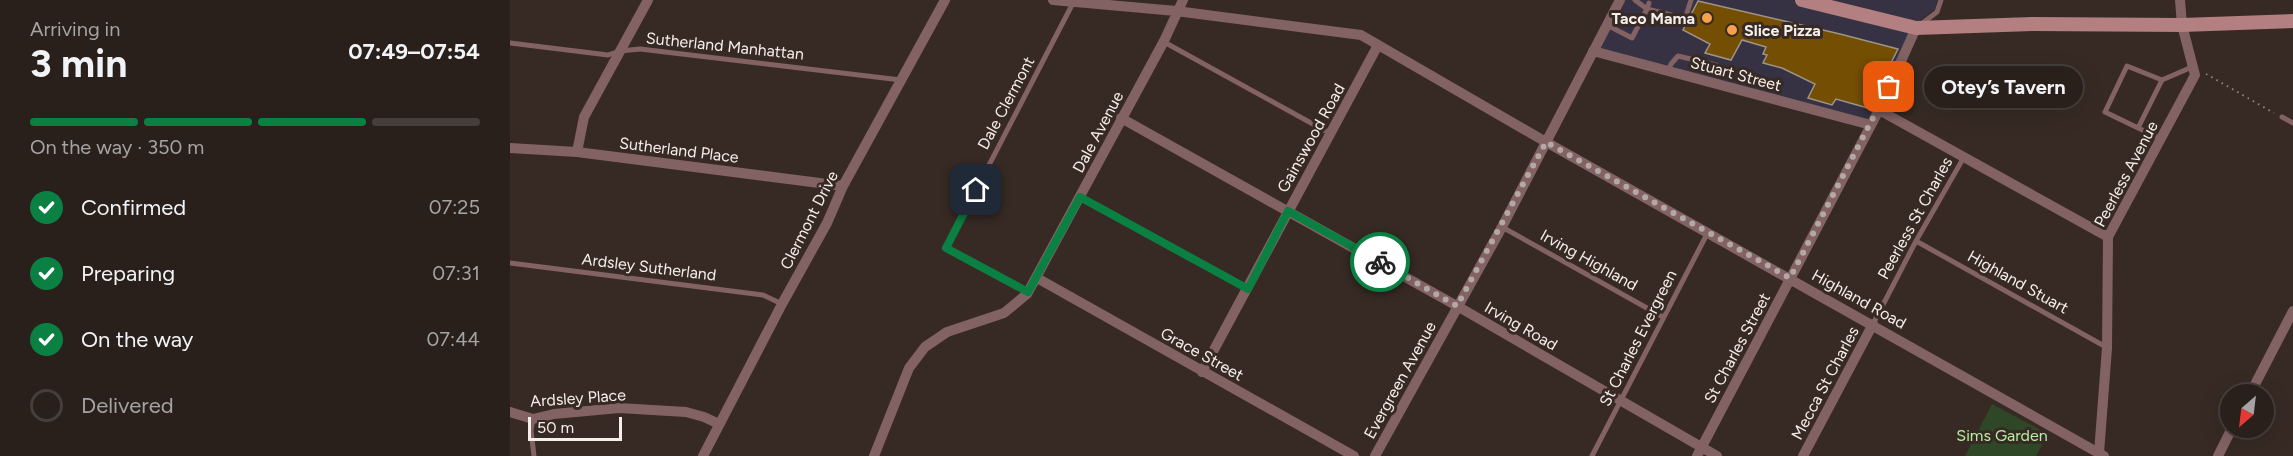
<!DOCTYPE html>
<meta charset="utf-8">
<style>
body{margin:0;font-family:Figtree,sans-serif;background:#312824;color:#f1f3f6;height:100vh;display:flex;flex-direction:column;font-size:22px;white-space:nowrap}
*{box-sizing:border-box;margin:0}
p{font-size:20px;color:#a5a3a3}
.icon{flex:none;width:33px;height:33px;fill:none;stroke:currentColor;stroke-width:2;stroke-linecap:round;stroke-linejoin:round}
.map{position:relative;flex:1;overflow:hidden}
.sheet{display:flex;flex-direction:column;background:#29201b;width:510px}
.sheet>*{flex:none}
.needle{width:39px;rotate:208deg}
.tools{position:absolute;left:1710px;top:384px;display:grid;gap:12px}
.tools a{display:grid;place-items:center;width:54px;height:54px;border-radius:50%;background:#29201b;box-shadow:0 6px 24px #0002,0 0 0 2px #453e3a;font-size:30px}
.scale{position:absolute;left:18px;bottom:15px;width:94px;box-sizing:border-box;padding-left:6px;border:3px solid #f6eee9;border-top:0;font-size:16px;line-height:21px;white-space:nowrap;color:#f6eee9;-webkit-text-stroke:4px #372a24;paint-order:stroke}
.pin{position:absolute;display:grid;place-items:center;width:51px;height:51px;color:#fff;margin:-26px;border-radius:12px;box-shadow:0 3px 9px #0006}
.courier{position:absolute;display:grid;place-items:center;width:60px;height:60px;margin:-30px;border:4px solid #0b8043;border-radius:50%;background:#fff;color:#222;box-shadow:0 2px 8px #0007}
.bubble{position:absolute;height:42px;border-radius:21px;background:#29201b;box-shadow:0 6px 24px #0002,0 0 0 2px #453e3a;font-size:20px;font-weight:700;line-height:42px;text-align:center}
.summary em{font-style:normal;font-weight:700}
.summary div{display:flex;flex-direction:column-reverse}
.summary{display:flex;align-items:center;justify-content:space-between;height:102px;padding:0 30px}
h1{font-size:39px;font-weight:700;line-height:45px}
.bar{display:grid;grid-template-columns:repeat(4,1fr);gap:9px 6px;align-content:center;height:72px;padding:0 30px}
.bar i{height:8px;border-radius:4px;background:#453e3a}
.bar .selected{background:#0b8043}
.bar p{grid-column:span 4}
ol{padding:0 30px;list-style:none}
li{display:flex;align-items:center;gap:18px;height:66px}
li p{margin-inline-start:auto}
li .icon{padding:6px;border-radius:50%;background:#0b8043;color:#fff;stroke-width:4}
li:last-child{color:#a5a3a3}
li i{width:33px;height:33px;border:3px solid #453e3a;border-radius:50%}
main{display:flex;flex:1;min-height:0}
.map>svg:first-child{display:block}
.commercial{fill:#363243}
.green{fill:#2f4727}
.building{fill:#734e03;stroke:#9e9487;stroke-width:1.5}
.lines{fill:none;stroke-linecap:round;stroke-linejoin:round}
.path{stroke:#908580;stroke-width:2;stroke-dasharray:1.5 4.5;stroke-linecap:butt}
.lane{stroke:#836263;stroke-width:5}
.street{stroke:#836263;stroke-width:10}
.secondary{stroke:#b37f80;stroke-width:14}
.done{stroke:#b3a9a4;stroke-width:6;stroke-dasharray:0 10.8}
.route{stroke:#0b8043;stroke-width:8}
.poi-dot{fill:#f9a04c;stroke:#372a24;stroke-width:2}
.labels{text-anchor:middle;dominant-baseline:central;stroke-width:6;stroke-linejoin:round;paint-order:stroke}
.poi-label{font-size:16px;font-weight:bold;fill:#f6eee9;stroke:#372a24;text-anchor:end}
.street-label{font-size:16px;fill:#f6eee9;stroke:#372a24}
.park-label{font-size:16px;fill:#b3f09f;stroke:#372a24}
</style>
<main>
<section class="sheet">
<div class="summary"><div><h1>3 min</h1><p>Arriving in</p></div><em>07:49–07:54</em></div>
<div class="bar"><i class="selected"></i><i class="selected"></i><i class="selected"></i><i></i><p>On the way · 350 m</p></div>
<ol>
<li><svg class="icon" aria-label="check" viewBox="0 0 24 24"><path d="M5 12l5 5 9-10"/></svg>Confirmed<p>07:25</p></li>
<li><svg class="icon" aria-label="check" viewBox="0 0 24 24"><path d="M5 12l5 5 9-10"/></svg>Preparing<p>07:31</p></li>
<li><svg class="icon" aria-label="check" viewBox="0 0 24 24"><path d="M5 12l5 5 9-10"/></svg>On the way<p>07:44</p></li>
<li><i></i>Delivered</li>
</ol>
</section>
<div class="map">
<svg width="1783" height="456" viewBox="0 0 1783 456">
<rect width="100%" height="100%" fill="#372a24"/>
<path class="commercial" d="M1113 0H1428L1424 10 1406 23 1360 120 1087 50Z"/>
<path class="green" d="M1482 404 1538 434 1526 456H1455Z"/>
<path class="building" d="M1188 1 1330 34 1388 49 1358 108 1326 99 1322 105 1298 98 1305 84 1272 68 1253 63 1257 55 1253 54 1256 47 1232 40 1221 60 1195 53 1200 44 1173 30Z"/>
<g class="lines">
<path class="path" d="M1696 74 1764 113"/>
<path class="lane" d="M1125 0 1137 9 1139 3
M1097 25 1122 38 1137 9 1173 18 1176 16 1181 0
M1410 25 1427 12 1431 0
M654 42 821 134
M0 43 98 55 110 51 130 49 391 80
M1158 71 1161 64 1168 56 1206 65
M1772 117 1783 123
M1628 128 1652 80
M1651 139 1595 112 1617 66 1652 80 1682 67
M570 197 737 288
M992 227 1153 317
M1406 241 1596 347
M0 263 253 295 272 304
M518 292 436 248 563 3
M1363 324 1406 241 1454 157
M23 419 21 430 24 456
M1082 456 1197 234"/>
<path class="street" d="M543 0 666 11 851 35 1036 142 1594 456
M1083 51 1361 125
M1369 110 1598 237
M611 118 947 306 1207 456
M0 148 67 152 333 186
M67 152 74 117 138 0
M527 278 844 456
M692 372 868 45
M1740 394 1783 311
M0 412 23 419 44 414 109 408 176 412 194 417 209 424
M1589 453 1597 348 1598 237 1685 75 1672 25 1670 0
M193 456 272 304 317 223 333 186 435 0
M364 456 399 368 415 347 437 332 494 313 517 294 654 41 673 0
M865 456 992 227 1110 0
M1187 456 1369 110 1406 28
M1293 456 1363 324
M1708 456 1722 428"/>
<path class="secondary" d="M1292 0 1406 28 1522 24 1672 25 1783 21"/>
</g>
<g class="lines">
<path class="done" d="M870 262 947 306 1036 142 1280 278 1379 87"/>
<path class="route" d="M466 190 436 248 518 292 570 197 738 289 778 211 870 262"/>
</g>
<g class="poi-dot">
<circle cx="1197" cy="18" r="6"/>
<circle cx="1222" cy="30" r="6"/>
</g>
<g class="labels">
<g class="poi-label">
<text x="1185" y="18">Taco Mama</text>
<text x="1234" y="30" text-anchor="start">Slice Pizza</text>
</g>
<g class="street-label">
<text transform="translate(215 46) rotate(6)">Sutherland Manhattan</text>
<text transform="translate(1226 74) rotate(15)">Stuart Street</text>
<text transform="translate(496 103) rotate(-62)">Dale Clermont</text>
<text transform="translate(588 132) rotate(-62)">Dale Avenue</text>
<text transform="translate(801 138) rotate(-61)">Gainswood Road</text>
<text transform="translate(169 150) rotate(7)">Sutherland Place</text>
<text transform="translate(1616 174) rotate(-62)">Peerless Avenue</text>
<text transform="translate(1405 218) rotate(-61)">Peerless St Charles</text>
<text transform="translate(299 220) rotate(-63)">Clermont Drive</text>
<text transform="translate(1079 260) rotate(29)">Irving Highland</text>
<text transform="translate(139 267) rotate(7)">Ardsley Sutherland</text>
<text transform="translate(1508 282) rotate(29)">Highland Stuart</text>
<text transform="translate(1349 299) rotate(29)">Highland Road</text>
<text transform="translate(1011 326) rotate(30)">Irving Road</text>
<text transform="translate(1128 338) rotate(-63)">St Charles Evergreen</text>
<text transform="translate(1227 348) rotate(-62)">St Charles Street</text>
<text transform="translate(692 354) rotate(29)">Grace Street</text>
<text transform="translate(890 380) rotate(-61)">Evergreen Avenue</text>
<text transform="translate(1315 383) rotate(-62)">Mecca St Charles</text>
<text transform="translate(68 398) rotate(-4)">Ardsley Place</text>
</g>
<g class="park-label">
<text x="1492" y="435">Sims Garden</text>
</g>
</g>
</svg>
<div class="tools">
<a><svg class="needle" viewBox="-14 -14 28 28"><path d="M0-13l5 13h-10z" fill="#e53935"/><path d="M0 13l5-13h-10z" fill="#a5a3a3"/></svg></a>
</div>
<div class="scale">50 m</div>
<div class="pin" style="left:1379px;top:87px;background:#ea580c"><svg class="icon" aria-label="bag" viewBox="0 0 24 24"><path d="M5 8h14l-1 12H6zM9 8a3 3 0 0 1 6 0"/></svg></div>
<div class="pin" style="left:466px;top:190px;background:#1f2937"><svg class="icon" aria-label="home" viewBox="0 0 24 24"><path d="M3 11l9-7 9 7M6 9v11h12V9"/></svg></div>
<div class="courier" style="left:870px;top:262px"><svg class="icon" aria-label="bike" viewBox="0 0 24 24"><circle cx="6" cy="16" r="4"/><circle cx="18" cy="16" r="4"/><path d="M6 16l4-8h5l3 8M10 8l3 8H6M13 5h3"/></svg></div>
<div class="bubble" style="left:1414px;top:66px;width:159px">Otey’s Tavern</div>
</div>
</main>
